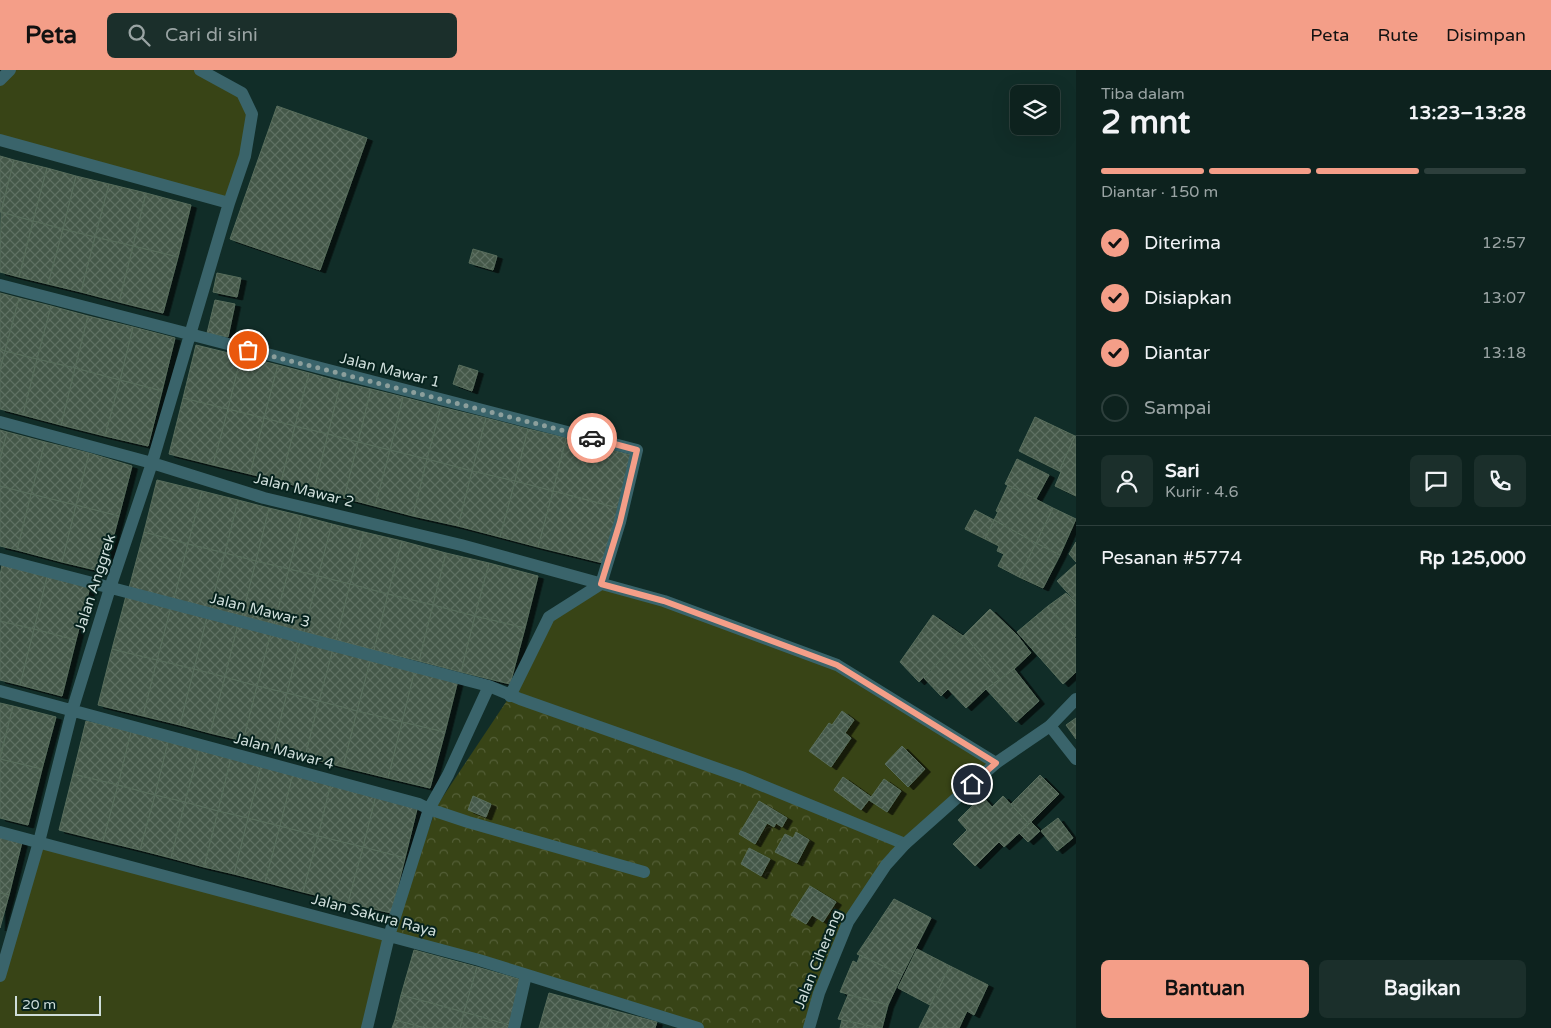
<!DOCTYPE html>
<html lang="id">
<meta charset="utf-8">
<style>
body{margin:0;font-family:"Varela Round",sans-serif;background:#1b2f2b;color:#f1f3f6;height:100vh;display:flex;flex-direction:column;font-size:19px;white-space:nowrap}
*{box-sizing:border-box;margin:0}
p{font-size:16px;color:#9aa4a4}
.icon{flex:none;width:28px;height:28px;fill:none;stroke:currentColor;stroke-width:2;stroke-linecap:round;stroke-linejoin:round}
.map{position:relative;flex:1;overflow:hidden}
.drawer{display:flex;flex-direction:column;background:#0d221e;width:475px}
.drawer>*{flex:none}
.fabs{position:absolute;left:1010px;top:15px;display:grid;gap:10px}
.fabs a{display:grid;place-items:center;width:50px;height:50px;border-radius:8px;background:#0d221e;box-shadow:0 5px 20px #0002,0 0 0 1px #2d3f3c;font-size:25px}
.scale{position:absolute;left:15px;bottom:12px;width:86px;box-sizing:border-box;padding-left:5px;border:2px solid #ceddda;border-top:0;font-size:14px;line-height:18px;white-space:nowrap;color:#ceddda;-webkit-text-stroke:4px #07231e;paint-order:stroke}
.pin{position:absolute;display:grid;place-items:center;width:42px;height:42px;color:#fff;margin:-21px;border:2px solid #fff;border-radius:50%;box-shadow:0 1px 5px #0007}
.courier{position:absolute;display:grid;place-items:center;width:50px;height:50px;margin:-25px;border:4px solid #f49e88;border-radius:50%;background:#fff;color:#222;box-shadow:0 1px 6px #0007}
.head em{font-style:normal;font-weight:700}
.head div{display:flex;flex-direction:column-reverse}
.head{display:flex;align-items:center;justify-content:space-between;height:85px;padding:0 25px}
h1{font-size:32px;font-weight:700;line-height:38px}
.bar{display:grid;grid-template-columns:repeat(4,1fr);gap:8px 5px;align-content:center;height:60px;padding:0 25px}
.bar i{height:6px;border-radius:4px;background:#2d3f3c}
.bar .current{background:#f49e88}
.bar p{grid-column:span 4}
.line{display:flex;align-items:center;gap:12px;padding:0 25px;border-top:1px solid #2d3f3c}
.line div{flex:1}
.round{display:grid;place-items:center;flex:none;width:52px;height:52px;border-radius:8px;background:#1b2f2b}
ol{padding:0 25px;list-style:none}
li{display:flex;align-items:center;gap:15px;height:55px}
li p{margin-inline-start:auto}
li .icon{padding:5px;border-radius:50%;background:#f49e88;color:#111;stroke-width:4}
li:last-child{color:#9aa4a4}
li i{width:28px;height:28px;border:2px solid #2d3f3c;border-radius:50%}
.button{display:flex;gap:10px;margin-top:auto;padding:10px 25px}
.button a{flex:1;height:58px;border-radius:8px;background:#f49e88;color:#111;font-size:20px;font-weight:700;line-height:58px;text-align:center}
.button a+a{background:#1b2f2b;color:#f1f3f6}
header{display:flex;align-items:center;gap:30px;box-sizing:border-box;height:70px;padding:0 25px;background:#f49e88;color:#111}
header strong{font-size:24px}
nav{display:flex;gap:28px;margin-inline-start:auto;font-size:18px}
.search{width:350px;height:45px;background:#1b2f2b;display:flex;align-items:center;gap:12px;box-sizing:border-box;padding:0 18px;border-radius:8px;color:#9aa4a4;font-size:19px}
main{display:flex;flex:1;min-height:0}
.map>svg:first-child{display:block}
.green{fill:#384416}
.forest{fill:url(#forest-crowns)}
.building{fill:url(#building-cross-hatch);stroke:#586d5c;filter:url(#shadow)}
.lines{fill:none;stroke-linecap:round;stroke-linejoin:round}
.minor{stroke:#3a646b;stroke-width:12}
.tertiary{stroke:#3a646b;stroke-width:12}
.done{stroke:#8c9f9c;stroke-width:5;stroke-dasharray:0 9}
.route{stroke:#f49e88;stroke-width:6}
.labels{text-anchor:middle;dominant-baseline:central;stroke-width:4;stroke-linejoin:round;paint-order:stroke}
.street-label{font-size:15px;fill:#ceddda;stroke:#07231e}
</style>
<header>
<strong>Peta</strong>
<div class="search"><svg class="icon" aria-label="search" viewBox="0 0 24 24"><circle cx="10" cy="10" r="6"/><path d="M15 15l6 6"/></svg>Cari di sini</div>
<nav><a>Peta</a><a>Rute</a><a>Disimpan</a></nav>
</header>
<main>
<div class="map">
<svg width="1076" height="958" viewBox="0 0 1076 958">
<defs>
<pattern id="forest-crowns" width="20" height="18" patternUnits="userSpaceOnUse" patternTransform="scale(1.25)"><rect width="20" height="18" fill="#384416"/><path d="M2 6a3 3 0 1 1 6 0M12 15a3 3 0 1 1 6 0" fill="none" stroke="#545f37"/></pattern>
<pattern id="building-cross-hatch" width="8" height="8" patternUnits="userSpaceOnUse" patternTransform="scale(1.25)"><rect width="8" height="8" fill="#445848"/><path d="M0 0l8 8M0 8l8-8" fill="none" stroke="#5e7062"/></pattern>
<filter id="shadow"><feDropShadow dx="5.5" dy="3" stdDeviation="0" flood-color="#0009"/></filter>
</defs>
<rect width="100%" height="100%" fill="#112d28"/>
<path class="green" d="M10 0H200L242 23 252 44 229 133 0 70V10Z
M601 514 837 595 996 693 905 774 510 626 549 547Z
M39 772 389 866 367 958H0V906Z"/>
<path class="forest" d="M510 626 905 774 848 852 809 958H698L389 866 438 734Z"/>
<path class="building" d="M277 36 367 68 320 200 230 169Z
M0 86 14 90 1 142H0Z
M14 90 47 98 33 151 1 142Z
M47 98 76 106 63 159 33 151Z
M76 106 109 114 95 167 63 159Z
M109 114 146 123 133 176 95 167Z
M146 123 191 135 178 187 133 176Z
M1 142 33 151 19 207 0 202Z
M33 151 63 159 48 214 19 207Z
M63 159 95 167 81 222 48 214Z
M95 167 133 176 119 232 81 222Z
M133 176 178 187 163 243 119 232Z
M473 179 497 186 493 200 469 193Z
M217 203 241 208 237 227 213 222Z
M0 223 19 228 5 281 0 279Z
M19 228 51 236 37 289 5 281Z
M215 230 235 234 228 267 207 263Z
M51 236 88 246 75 298 37 289Z
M88 246 133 257 120 310 75 298Z
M133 257 175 268 162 321 120 310Z
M196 275 241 286 228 339 183 328Z
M0 279 5 281 0 300Z
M5 281 37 289 23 345 0 339V300Z
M241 286 278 295 264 348 228 339Z
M37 289 75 298 61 355 23 345Z
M278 295 309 303 295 356 264 348Z
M459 295 478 301 472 321 453 314Z
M75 298 120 310 105 366 61 355Z
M309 303 341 312 328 364 295 356Z
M120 310 162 321 148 376 105 366Z
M341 312 371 319 358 372 328 364Z
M371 319 403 327 390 380 358 372Z
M403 327 441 337 427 389 390 380Z
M183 328 228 339 213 395 169 384Z
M441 337 486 348 472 401 427 389Z
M228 339 264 348 250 404 213 395Z
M1035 347 1075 366 1059 401 1019 381Z
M264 348 295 356 281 412 250 404Z
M486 348 528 359 515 411 472 401Z
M295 356 328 364 314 420 281 412Z
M528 359 566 368 553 421 515 411Z
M0 360 7 362 0 389Z
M7 362 45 372 31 424 0 416V389Z
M328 364 358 372 344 428 314 420Z
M1075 366H1076V426L1055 416 1061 402 1059 401Z
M566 368 631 385 618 438 553 421Z
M45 372 89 383 76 435 31 424Z
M358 372 390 380 375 436 344 428Z
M390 380 427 389 413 446 375 436Z
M89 383 132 396 119 446 76 435Z
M427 389 472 401 458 456 413 446Z
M1017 389 1049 405 1036 429 1005 414Z
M472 401 515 411 500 467 458 456Z
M157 410 202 421 188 474 144 462Z
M515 411 553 421 538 477 500 467Z
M1008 415 1053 438 1036 473 994 450 998 442 996 441Z
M0 416 31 424 17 480 0 476Z
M202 421 238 430 225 483 188 474Z
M553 421 618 438 603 493 538 477Z
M31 424 76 435 62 492 17 480Z
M238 430 269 438 256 491 225 483Z
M76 435 119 446 104 502 62 492Z
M269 438 302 446 289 499 256 491Z
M1053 438 1076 449 1060 485 1036 473Z
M975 440 994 450 985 469 965 459Z
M302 446 332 454 318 506 289 499Z
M994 450 1036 473 1019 507 998 496 1004 484 997 481 999 476 985 469Z
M332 454 364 462 350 514 318 506Z
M144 462 188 474 174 529 129 518Z
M364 462 402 471 388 524 350 514Z
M402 471 446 483 433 535 388 524Z
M1076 472V492L1069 484Z
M1036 473 1060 485 1043 518 1019 507Z
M188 474 225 483 210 538 174 529Z
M225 483 256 491 242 546 210 538Z
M446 483 489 493 475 546 433 535Z
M256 491 289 499 274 554 242 546Z
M489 493 538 506 525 558 475 546Z
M1076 494V532L1057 511Z
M2 495 47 507 34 559 0 551V505Z
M289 499 318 506 304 562 274 554Z
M318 506 350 514 336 570 304 562Z
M47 507 90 517 76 570 34 559Z
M350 514 388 524 374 580 336 570Z
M1066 523 1076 533V566L1074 567 1048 536Z
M388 524 433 535 419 591 374 580Z
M126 526 171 537 157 590 112 579Z
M433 535 475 546 461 602 419 591Z
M1048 536 1076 569V602L1063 614 1017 562Z
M171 537 207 547 194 599 157 590Z
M990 539 1017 565 1031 583 1014 599 1000 609 964 565Z
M933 545 963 566 919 612 900 592Z
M475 546 525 558 510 614 461 602Z
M207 547 238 554 225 607 194 599Z
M0 551 34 559 20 615 0 610Z
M238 554 271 563 257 616 225 607Z
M34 559 76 570 62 626 20 615Z
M271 563 300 571 287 623 257 616Z
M964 565 1000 609 986 619 966 638 948 619 941 626 924 608Z
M300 571 333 579 319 631 287 623Z
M112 579 157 590 143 646 98 635Z
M333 579 371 588 357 641 319 631Z
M371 588 415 599 402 652 357 641Z
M157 590 194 599 180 655 143 646Z
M194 599 225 607 210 663 180 655Z
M415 599 458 610 445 662 402 652Z
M1014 599 1039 631 1016 652 986 619Z
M225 607 257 616 243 671 210 663Z
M257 616 287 623 273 679 243 671Z
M287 623 319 631 305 687 273 679Z
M319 631 357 641 343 697 305 687Z
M0 633 13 636 0 687Z
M13 636 56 647 42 699 0 689Z
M357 641 402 652 388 708 343 697Z
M842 641 854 650 845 663 851 668 831 697 809 681 829 653 832 655Z
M1076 648V669L1066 655Z
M86 651 131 662 118 715 73 704Z
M402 652 445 662 430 718 388 708Z
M131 662 168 672 155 725 118 715Z
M168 672 199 680 185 732 155 725Z
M902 676 925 699 908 717 885 694Z
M199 680 231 688 218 741 185 732Z
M231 688 261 696 248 748 218 741Z
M0 689 42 699 28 755 0 748Z
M261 696 293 704 280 756 248 748Z
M73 704 118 715 103 771 59 760Z
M293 704 331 713 318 766 280 756Z
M1040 705 1059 724 1029 754 1011 734Z
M843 707 871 727 861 740 834 720Z
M884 709 901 721 887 742 869 730Z
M331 713 376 725 363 777 318 766Z
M118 715 155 725 140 780 103 771Z
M155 725 185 732 171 788 140 780Z
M376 725 418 735 405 788 363 777Z
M473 726 491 734 486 747 468 740Z
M982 726 992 737 1003 726 1029 754 1004 777 999 772 975 796 953 774 967 760 958 750Z
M759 731 787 748 782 757 776 753 774 757 751 744Z
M185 732 218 741 204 797 171 788Z
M218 741 248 748 234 804 204 797Z
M751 744 767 753 755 774 739 764Z
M248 748 280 756 265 812 234 804Z
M1058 748 1073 768 1057 781 1041 761Z
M1031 752 1040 761 1028 772 1019 763Z
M280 756 318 766 303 822 265 812Z
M796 762 809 770 797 793 775 782 785 764 793 768Z
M318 766 363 777 348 833 303 822Z
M0 767 22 772 9 825 0 823Z
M363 777 405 788 391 843 348 833Z
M749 778 770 789 761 806 741 794Z
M810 816 836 832 823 852 812 845 806 854 791 845Z
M0 823 9 825 0 858Z
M894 829 931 848 902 905 857 884Z
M917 879 950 896 930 935 898 918Z
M414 880 477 897 464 942 401 925Z
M860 885 902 905 888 935 840 922 853 891 857 893Z
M950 896 988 915 974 945 967 941 959 958H919Z
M477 897 522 910 509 955 464 942Z
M549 923 612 940 607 958H539Z
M401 925 464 942 460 958H425L395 950Z
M848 925 888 935 882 958 838 949Z
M612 940 657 952 655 958H607Z
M464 942 509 955V958H460Z
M395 950 425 958H392Z
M842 950 879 958H840Z"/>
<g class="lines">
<path class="minor" d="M0 10 10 0
M0 70 229 133
M0 215 637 380 620 452 601 514
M0 352 152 393 264 428 461 475 664 531 837 595 996 693
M0 489 489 616 520 629 744 708 905 774
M489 616 448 705 429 739 468 752 644 802
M0 621 419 734 429 739 389 866 367 958
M510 626 549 547 601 514
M1050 656 1076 689
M0 762 479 890 698 958
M0 906 39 772 72 641 110 518 152 393 229 133 245 86 252 44 242 23 200 0
M514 958 526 905"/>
<path class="tertiary" d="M809 958 819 923 848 852 886 795 905 774 996 693 1050 656 1076 629"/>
</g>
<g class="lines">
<path class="done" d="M248 280 592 368"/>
<path class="route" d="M592 368 637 380 620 452 601 514 664 531 837 595 996 693 972 714"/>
</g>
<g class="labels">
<g class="street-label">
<text transform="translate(390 300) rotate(14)">Jalan Mawar 1</text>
<text transform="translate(304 420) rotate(14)">Jalan Mawar 2</text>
<text transform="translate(95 513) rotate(-72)">Jalan Anggrek</text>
<text transform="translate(260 540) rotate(14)">Jalan Mawar 3</text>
<text transform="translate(284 681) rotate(15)">Jalan Mawar 4</text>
<text transform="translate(374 845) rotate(15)">Jalan Sakura Raya</text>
<text transform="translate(818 889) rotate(-68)">Jalan Ciherang</text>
</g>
</g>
</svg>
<div class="fabs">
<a><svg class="icon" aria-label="layers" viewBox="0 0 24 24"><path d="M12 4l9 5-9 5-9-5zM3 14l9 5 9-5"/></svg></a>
</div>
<div class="scale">20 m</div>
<div class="pin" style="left:248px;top:280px;background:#ea580c"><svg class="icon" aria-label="bag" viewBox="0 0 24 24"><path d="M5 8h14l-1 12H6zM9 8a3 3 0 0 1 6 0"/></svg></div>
<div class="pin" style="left:972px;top:714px;background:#1f2937"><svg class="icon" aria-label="home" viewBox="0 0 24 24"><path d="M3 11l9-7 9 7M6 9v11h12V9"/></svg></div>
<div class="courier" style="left:592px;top:368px"><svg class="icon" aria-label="car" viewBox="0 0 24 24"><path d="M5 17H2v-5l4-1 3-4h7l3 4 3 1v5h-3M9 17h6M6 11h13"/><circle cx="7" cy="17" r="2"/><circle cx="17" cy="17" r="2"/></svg></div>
</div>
<section class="drawer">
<div class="head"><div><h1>2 mnt</h1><p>Tiba dalam</p></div><em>13:23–13:28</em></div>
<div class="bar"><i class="current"></i><i class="current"></i><i class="current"></i><i></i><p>Diantar · 150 m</p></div>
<ol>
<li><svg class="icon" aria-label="check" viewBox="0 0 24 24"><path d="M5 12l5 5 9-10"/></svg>Diterima<p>12:57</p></li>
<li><svg class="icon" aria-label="check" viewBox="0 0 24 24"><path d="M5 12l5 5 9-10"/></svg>Disiapkan<p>13:07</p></li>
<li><svg class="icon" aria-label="check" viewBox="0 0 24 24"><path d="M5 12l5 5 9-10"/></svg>Diantar<p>13:18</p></li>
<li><i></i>Sampai</li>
</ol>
<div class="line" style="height:90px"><a class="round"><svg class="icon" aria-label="person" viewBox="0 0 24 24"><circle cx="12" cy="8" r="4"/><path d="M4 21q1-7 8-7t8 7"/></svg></a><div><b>Sari</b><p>Kurir · 4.6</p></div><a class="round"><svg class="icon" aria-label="chat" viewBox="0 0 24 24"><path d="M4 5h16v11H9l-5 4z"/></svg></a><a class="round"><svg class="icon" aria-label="phone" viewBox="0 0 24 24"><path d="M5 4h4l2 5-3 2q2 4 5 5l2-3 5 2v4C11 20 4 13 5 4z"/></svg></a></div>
<div class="line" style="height:65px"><div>Pesanan #5774</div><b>Rp 125,000</b></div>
<div class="button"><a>Bantuan</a><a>Bagikan</a></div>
</section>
</main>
